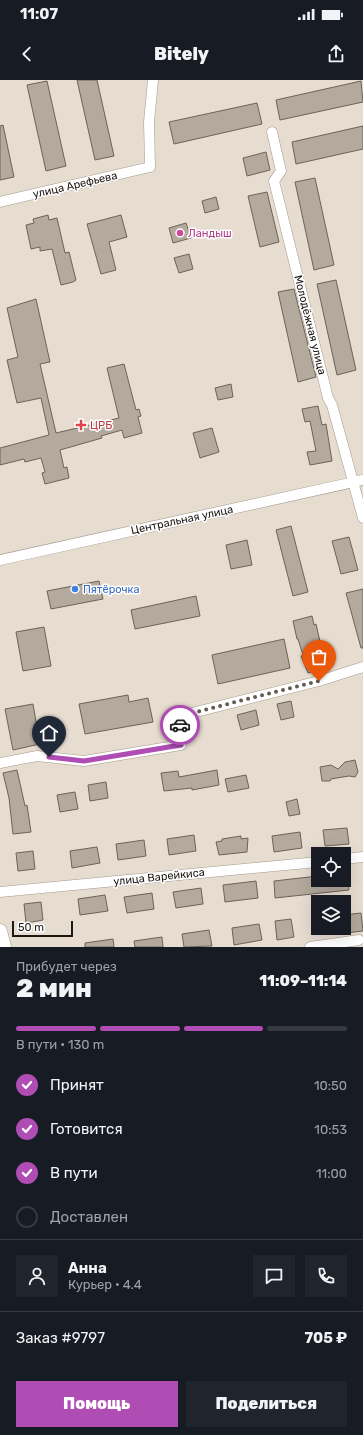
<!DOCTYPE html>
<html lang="ru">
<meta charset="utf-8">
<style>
body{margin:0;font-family:Rubik,sans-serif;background:#20242c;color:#f1f3f6;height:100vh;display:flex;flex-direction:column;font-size:15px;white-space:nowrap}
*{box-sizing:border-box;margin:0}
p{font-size:13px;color:#9ea1a6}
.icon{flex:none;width:22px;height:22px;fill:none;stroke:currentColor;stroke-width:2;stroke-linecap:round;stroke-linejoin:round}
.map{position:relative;height:867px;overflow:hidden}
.sheet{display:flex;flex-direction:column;background:#171b24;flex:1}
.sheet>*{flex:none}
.controls{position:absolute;left:311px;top:767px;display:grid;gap:8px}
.controls a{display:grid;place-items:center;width:40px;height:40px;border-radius:0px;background:#171b24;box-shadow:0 4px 16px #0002;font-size:20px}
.scale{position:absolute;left:12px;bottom:10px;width:61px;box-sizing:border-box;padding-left:4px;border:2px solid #1b1713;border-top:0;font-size:11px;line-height:14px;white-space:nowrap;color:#1b1713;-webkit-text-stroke:3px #fff;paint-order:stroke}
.pin{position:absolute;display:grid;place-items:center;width:34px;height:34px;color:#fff;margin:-41px -17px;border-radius:50% 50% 50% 0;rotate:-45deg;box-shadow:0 0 4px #0007}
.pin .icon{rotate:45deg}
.courier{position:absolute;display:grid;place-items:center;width:40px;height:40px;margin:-20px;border:3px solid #af4db5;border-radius:50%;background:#fff;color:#222;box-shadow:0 1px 5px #0007}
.headline em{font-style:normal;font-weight:800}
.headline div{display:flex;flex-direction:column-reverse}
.headline{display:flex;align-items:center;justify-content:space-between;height:68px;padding:0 16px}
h1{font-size:26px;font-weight:800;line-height:30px}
.bar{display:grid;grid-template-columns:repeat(4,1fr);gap:6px 4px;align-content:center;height:48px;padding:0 16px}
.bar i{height:5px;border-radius:3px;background:#363941}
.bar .active{background:#af4db5}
.bar p{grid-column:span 4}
.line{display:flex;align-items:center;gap:10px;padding:0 16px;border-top:1px solid #363941}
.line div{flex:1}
.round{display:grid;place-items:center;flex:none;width:42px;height:42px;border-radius:0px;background:#20242c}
ol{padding:0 16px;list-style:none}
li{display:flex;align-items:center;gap:12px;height:44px}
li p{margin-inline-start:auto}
li .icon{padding:4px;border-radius:50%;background:#af4db5;color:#fff;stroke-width:4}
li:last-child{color:#9ea1a6}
li i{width:22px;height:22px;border:2px solid #363941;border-radius:50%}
.action{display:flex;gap:8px;margin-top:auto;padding:8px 16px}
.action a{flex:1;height:46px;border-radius:0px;background:#af4db5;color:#fff;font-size:16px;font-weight:800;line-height:46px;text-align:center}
.action a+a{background:#20242c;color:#f1f3f6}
.status{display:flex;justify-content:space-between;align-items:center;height:28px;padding:0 20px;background:#171b24;direction:ltr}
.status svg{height:11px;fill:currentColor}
header{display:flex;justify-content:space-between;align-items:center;height:52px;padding:0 16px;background:#171b24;font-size:18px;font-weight:800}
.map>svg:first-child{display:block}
.building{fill:#b3a99d;stroke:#6c6258}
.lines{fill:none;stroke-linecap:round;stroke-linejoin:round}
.street-casing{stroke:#a3998e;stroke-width:11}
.secondary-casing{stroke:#a3998e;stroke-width:15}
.street{stroke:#fff;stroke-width:10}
.secondary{stroke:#fff;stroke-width:14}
.done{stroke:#625c55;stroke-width:4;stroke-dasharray:0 7.2}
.route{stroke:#af4db5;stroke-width:5}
.hotel-dot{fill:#d1479c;stroke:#fff;stroke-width:1.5}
.health-dot{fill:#e0444e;stroke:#fff;stroke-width:1.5}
.shop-dot{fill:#3f7fe0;stroke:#fff;stroke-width:1.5}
.labels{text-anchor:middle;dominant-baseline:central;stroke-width:3;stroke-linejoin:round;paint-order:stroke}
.street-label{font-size:11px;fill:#1b1713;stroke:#fff}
.hotel-label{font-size:11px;fill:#b23c85;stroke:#fff;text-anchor:start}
.health-label{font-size:11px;fill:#be3a42;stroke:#fff;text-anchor:start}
.shop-label{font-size:11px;fill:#366cbe;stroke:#fff;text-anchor:start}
</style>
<div class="status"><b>11:07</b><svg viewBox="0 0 49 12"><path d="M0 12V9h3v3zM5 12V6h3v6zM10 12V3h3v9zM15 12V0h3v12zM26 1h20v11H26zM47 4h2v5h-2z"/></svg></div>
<header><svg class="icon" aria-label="back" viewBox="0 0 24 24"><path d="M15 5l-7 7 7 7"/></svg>Bitely<svg class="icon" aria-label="share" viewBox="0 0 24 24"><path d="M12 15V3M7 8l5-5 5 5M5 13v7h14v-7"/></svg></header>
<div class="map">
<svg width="363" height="867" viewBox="0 0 363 867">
<rect width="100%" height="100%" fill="#e7dcd0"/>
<path class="building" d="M77 0H97L114 76 95 80Z
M47 1 66 86 46 91 27 5Z
M361 1 363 22 280 40 276 20Z
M257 23 262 44 174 64 169 42Z
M3 45 14 97 0 100V46Z
M363 46V69L296 84 292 62Z
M266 72 270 90 247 96 243 78Z
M315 98 334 185 314 190 295 102Z
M267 112 279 162 260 167 248 116Z
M216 117 219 129 205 133 202 121Z
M48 135 49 140 57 138 65 173 69 172 76 200 73 202 61 205 52 169 40 171V167L31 169 26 145 34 143 33 139Z
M121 135 127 157 109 162 116 190 101 194 87 144Z
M186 143 191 158 173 163 169 148Z
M189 174 193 189 179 193 174 178Z
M336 200 356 290 337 295 317 204Z
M294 209 316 297 298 302 278 212Z
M36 219 50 282 40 284 56 353 119 338 107 288 124 284 136 330 139 329 141 336 138 337 142 353 124 358 122 350 101 356 102 358 60 370 64 388 67 387 69 398 45 404 42 393 45 392 41 378 25 382 24 379 0 385V368L49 355 41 318 17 323 7 280 18 277 7 228Z
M231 304 233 317 218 320 215 308Z
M318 326 322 345 326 344 332 381 310 385 307 372 316 371 310 341 305 342 302 329Z
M212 348 219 372 200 378 193 353Z
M291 446 308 512 293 516 276 450Z
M349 457 358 490 341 494 332 461Z
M247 460 252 485 231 489 226 465Z
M99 501 103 519 51 529 47 511Z
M363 509V568H361L346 513Z
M196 516 200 536 135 549 131 530Z
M312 536 314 545 316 544 326 588 308 593 301 576 303 575 298 559H297L293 541Z
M44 547 51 586 23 591 16 552Z
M284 559 290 588 218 604 212 575Z
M128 615 129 622 148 618 153 642 85 654 79 624Z
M291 621 294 637 281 640 277 624Z
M33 624 40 664 13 670 5 629Z
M256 630 259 645 241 650 237 635Z
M355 680 358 692 355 697 349 696 331 699 330 701H322L320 687 331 685 338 689 345 682Z
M17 690 25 726 27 725 31 752 13 754 9 718 3 693Z
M217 690 219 705 192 710V708L164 711 161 693 178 691 179 697Z
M246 695 249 708 228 712 225 699Z
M106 702 108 718 90 721 88 705Z
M75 712 78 729 60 732 57 715Z
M297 719 300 734 289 736 286 722Z
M347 748 349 764 325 766 323 750Z
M300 752 302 768 274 772 272 756Z
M194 755 196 771 169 775 167 759Z
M241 756V759L248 758 247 772 219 775 216 762 222 761V759Z
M144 760 146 776 118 780 116 764Z
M97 767 100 783 72 788 70 771Z
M33 771 35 789 18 791 16 773Z
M318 796V800H348L349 810 275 818 274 801Z
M256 801 258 818 225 822 223 805Z
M201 808 203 824 176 828 173 812Z
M152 813 154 829 127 833 124 817Z
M105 815 108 831 80 835 78 819Z
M41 822 43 840 26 843 24 824Z
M361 833 363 851 346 853 344 835Z
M291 839 294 857 277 860 275 841Z
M259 844 262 860 234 865 232 848Z
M209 850 212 866 184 867 182 854Z
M162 857 163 867H135L134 861Z
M113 859 114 867H85V863Z"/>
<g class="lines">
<g class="street-casing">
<path id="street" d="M272 52 281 91 274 101 328 318 332 325 363 438
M0 122 150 87 149 42 153 0
M0 480 363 400
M0 683 37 676 84 681 181 665 180 636 319 601 363 587
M344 779 363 777
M0 812 318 782
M310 867 359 860"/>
</g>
<g class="secondary-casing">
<path id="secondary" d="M0 851 4 867"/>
</g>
<use href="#street" class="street"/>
<use href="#secondary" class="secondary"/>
</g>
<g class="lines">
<path class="done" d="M180 645V636L319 601"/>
<path class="route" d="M49 677 84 681 181 665 180 645"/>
</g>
<circle class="hotel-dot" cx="180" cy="153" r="4"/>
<path class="health-dot" d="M79 339h4v4h4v4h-4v4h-4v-4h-4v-4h4z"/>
<circle class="shop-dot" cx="75" cy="509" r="4"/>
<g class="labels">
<g class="street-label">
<text transform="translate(75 105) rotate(-13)">улица Арефьева</text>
<text transform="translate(310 245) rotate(76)">Молодёжная улица</text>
<text transform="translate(182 440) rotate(-12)">Центральная улица</text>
<text transform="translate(159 797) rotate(-6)">улица Варейкиса</text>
</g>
<g class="hotel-label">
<text x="188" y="153">Ландыш</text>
</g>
<g class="health-label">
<text x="90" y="345">ЦРБ</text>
</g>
<g class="shop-label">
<text x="83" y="509">Пятёрочка</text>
</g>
</g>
</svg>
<div class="controls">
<a><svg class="icon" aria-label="locate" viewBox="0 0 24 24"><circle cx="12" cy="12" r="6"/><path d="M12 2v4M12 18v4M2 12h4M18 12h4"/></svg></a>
<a><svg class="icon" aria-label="layers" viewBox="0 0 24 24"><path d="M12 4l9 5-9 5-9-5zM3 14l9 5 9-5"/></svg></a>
</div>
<div class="scale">50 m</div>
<div class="pin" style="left:319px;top:601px;background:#ea580c"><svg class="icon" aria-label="bag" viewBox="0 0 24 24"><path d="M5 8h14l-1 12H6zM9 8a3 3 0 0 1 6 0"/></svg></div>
<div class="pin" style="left:49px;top:677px;background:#1f2937"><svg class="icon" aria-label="home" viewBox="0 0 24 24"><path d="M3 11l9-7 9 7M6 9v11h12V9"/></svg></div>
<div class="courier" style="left:180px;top:645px"><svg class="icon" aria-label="car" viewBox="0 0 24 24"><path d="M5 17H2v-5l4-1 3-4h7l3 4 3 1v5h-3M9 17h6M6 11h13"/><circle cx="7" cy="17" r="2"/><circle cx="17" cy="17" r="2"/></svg></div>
</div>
<section class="sheet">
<div class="headline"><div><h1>2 мин</h1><p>Прибудет через</p></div><em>11:09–11:14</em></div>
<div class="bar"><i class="active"></i><i class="active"></i><i class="active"></i><i></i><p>В пути · 130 m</p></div>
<ol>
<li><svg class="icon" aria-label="check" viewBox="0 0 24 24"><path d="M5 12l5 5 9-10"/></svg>Принят<p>10:50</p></li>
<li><svg class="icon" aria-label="check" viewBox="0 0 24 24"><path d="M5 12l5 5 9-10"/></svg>Готовится<p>10:53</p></li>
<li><svg class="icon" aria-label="check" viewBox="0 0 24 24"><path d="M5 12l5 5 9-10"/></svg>В пути<p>11:00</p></li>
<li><i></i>Доставлен</li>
</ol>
<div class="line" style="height:72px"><a class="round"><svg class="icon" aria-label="person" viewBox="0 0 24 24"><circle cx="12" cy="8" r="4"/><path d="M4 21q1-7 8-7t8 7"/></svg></a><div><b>Анна</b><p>Курьер · 4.4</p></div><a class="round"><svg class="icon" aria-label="chat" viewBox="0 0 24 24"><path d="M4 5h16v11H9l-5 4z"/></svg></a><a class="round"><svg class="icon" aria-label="phone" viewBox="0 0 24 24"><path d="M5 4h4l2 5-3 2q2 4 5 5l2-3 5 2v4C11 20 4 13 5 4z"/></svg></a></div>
<div class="line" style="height:52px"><div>Заказ #9797</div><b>705 ₽</b></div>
<div class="action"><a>Помощь</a><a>Поделиться</a></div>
</section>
